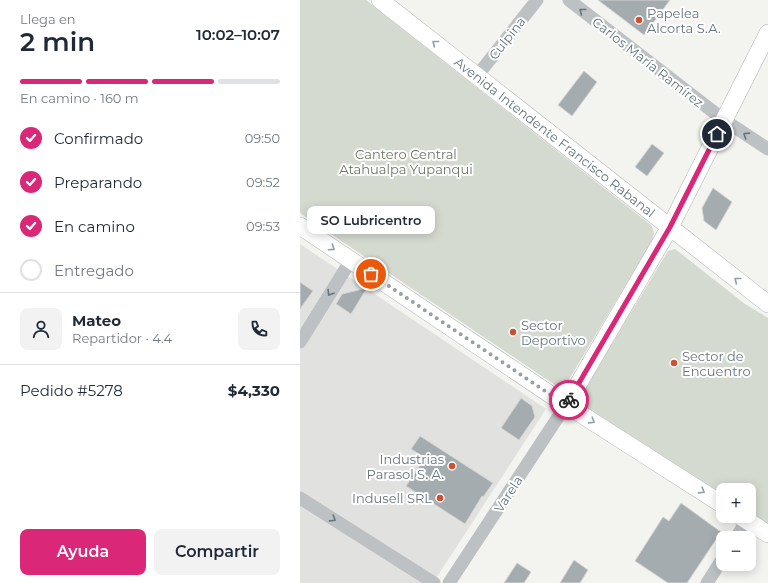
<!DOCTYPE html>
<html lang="es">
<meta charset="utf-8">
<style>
body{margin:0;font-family:Montserrat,sans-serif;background:#f2f2f3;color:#1f2937;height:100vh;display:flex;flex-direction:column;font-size:15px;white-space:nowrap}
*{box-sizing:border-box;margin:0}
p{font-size:13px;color:#747a83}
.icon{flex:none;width:22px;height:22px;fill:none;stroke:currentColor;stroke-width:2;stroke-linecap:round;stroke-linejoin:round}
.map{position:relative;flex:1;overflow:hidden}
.sheet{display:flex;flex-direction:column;background:#fff;width:300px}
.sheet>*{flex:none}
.fabs{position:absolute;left:416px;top:483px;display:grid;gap:8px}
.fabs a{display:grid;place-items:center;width:40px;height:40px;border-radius:8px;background:#fff;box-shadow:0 2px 10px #0003;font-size:20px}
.pin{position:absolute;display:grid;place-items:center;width:34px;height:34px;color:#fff;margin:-17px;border:2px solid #fff;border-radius:50%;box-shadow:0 1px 4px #0007}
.courier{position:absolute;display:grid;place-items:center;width:40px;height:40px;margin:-20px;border:3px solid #db2777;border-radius:50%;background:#fff;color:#222;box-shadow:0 1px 5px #0007}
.bubble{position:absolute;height:28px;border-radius:8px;background:#fff;box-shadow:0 2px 10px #0003;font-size:13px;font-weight:600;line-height:28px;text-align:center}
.summary em{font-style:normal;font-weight:600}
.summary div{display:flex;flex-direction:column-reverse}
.summary{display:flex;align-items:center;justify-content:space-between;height:68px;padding:0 20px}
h1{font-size:26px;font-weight:600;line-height:30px}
.bar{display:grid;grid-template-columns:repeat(4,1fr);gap:6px 4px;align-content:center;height:48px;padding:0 20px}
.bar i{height:5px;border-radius:3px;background:#e0e1e3}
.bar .selected{background:#db2777}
.bar p{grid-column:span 4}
.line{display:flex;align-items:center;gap:10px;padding:0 20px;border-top:1px solid #e0e1e3}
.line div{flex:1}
.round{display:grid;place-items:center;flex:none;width:42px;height:42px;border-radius:8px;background:#f2f2f3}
ol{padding:0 20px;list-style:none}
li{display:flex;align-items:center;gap:12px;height:44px}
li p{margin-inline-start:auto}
li .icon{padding:4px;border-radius:50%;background:#db2777;color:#fff;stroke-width:4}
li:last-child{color:#747a83}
li i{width:22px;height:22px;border:2px solid #e0e1e3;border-radius:50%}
.primary-button{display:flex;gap:8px;margin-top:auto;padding:8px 20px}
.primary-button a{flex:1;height:46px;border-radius:8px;background:#db2777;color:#fff;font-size:16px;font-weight:600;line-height:46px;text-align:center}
.primary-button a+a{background:#f2f2f3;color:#1f2937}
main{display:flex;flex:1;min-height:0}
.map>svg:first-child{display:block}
.built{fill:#e1e2e0}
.green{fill:#d5dad1}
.building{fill:#a5acb0;stroke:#d5d4d3}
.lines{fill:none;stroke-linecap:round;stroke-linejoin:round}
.major-casing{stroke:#b1b5b8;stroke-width:18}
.minor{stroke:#bdc1c4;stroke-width:13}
.major{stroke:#fff;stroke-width:17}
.oneway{stroke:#66747e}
.oneway2{stroke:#949ea5}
.done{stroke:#97a0a6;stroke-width:4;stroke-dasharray:0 7.2}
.route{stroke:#db2777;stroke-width:5}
.poi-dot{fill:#cf4f34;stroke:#fff;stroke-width:1.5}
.labels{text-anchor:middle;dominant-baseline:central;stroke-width:4;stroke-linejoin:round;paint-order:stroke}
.poi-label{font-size:13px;fill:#66747e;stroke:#fff;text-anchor:start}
.street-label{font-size:13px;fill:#66747e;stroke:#fff}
.park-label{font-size:13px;fill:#687664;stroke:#fff}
</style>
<main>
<section class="sheet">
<div class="summary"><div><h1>2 min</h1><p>Llega en</p></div><em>10:02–10:07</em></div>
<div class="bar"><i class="selected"></i><i class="selected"></i><i class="selected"></i><i></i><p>En camino · 160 m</p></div>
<ol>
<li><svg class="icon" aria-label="check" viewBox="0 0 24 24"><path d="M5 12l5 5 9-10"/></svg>Confirmado<p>09:50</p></li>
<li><svg class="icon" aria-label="check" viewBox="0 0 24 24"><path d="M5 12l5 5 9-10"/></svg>Preparando<p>09:52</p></li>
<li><svg class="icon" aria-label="check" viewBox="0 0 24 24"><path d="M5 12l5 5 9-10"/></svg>En camino<p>09:53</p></li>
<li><i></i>Entregado</li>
</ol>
<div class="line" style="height:72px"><a class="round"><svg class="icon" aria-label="person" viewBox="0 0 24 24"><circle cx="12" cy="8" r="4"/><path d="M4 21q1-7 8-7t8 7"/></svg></a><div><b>Mateo</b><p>Repartidor · 4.4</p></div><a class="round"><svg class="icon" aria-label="phone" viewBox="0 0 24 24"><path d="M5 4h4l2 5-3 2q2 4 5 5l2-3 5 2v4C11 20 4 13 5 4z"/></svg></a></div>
<div class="line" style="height:52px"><div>Pedido #5278</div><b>$4,330</b></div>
<div class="primary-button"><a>Ayuda</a><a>Compartir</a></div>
</section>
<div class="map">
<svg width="468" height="583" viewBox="0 0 468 583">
<rect width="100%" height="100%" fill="#f3f3f0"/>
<path class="built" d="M0 244 246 409 133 583H0Z"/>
<path class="green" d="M0 0H66L352 226 354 233 352 241 265 386 260 387 255 385 0 213Z
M375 249 445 304 468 318V525L449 513V490H423V496L287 409 283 401V392L368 251Z"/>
<path class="building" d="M298 0H370L344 35Z
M284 71 297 82 272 116 258 105Z
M352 144 364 153 347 176 335 167Z
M413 188 432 202 416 230 404 221 402 208Z
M0 282 13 291 0 309Z
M67 288 51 314 36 304 42 294Z
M221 398 232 406 235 417 219 440 201 428Z
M120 436 193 483 183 497 182 496 165 524 106 486 125 458 111 449Z
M381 503 421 532 387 583H368L335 561 363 517 369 521Z
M274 560 288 570 280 583H260Z
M217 563 231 572 224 583H204Z"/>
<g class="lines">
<g class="major-casing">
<path id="major" d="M80 0 468 304
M0 226 251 395 423 505
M266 405 370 227 468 33
M440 516 468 534"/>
</g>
<path class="minor" d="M269 0 424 120 468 149
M177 76 237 0
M0 342 51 260
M0 498 134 583
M436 538 447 520
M149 583 266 405
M407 583 423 558"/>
<use href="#major" class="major"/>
</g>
<defs><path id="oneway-chevron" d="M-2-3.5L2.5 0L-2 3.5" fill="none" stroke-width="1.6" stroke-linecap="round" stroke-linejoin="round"/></defs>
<g class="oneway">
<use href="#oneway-chevron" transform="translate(282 11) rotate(-142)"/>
<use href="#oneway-chevron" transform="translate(446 135) rotate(-147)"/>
<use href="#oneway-chevron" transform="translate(30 293) rotate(122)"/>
<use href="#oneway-chevron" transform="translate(33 519) rotate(32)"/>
</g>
<g class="oneway2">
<use href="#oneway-chevron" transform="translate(135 43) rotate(-142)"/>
<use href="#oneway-chevron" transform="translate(32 248) rotate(34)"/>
<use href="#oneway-chevron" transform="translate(437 280) rotate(-142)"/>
<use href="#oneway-chevron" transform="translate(292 421) rotate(32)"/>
<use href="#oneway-chevron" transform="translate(402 491) rotate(32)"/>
</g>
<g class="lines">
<path class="done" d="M71 274 266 405 269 400"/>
<path class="route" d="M269 400 370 227 417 134"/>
</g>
<g class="poi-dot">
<circle cx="339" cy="20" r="4"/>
<circle cx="213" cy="332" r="4"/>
<circle cx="374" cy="363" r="4"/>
<circle cx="152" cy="466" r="4"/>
<circle cx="140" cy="498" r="4"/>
</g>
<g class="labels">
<g class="poi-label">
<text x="347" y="13">Papelea<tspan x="347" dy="15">Alcorta S.A.</tspan></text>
<text x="221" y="325">Sector<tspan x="221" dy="15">Deportivo</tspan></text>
<text x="382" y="356">Sector de<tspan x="382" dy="15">Encuentro</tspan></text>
<text x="144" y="459" text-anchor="end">Industrias<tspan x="144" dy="15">Parasol S. A.</tspan></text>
<text x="132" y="498" text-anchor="end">Indusell SRL</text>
</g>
<g class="street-label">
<text transform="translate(207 38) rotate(-52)">Culpina</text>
<text transform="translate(348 62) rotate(38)">Carlos María Ramírez</text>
<text transform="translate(255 137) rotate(38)">Avenida Intendente Francisco Rabanal</text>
<text transform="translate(208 494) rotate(-57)">Varela</text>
</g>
<g class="park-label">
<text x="106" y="154">Cantero Central<tspan x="106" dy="15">Atahualpa Yupanqui</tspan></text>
</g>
</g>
</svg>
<div class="fabs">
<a>+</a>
<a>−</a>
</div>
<div class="pin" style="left:71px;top:274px;background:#ea580c"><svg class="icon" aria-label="bag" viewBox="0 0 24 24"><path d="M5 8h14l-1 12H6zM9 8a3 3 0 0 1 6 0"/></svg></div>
<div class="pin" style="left:417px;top:134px;background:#1f2937"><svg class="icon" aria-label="home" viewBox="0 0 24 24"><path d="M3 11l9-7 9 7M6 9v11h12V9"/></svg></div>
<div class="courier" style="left:269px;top:400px"><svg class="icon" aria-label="bike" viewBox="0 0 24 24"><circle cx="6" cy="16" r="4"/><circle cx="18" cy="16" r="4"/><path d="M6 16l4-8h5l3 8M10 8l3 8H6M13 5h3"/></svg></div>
<div class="bubble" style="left:7px;top:206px;width:128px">SO Lubricentro</div>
</div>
</main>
